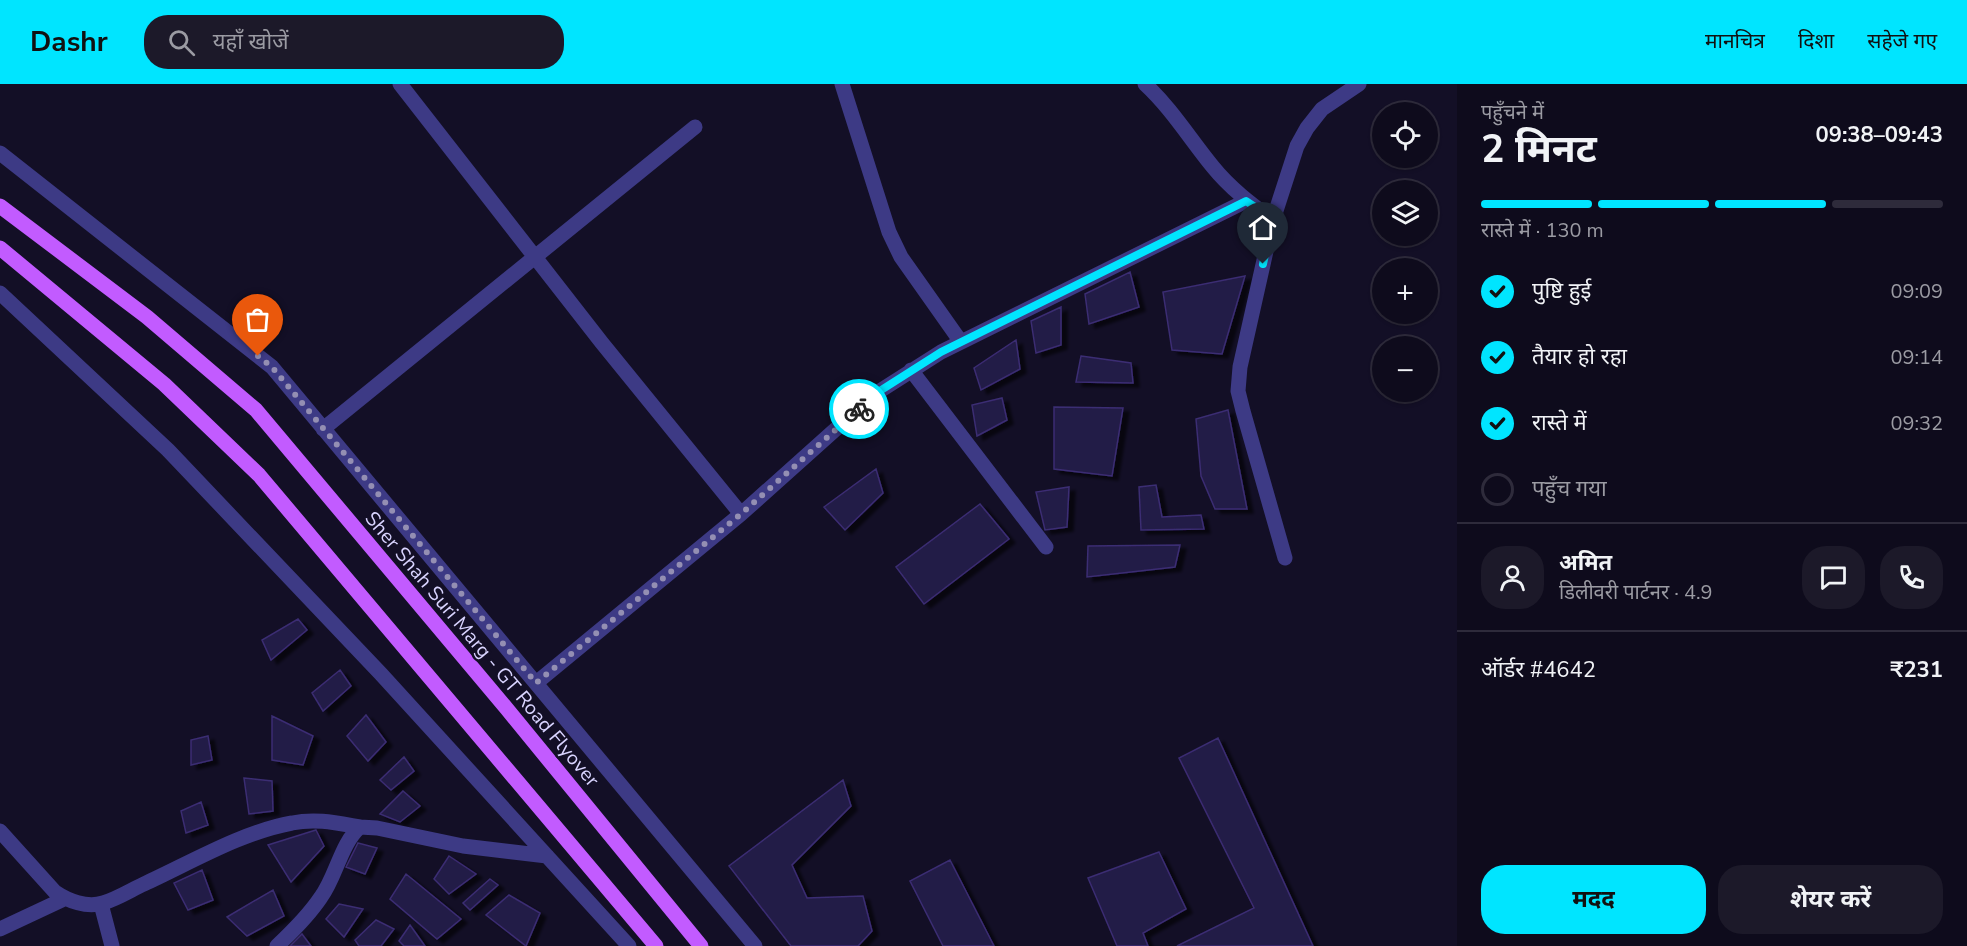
<!DOCTYPE html>
<html lang="hi">
<meta charset="utf-8">
<style>
body{margin:0;font-family:"Nunito Sans","Noto Sans Devanagari",sans-serif;background:#1c1929;color:#f1f3f6;height:100vh;display:flex;flex-direction:column;font-size:22px;white-space:nowrap}
*{box-sizing:border-box;margin:0}
p{font-size:20px;color:#9b9ba3}
.icon{flex:none;width:33px;height:33px;fill:none;stroke:currentColor;stroke-width:2;stroke-linecap:round;stroke-linejoin:round}
.map{position:relative;flex:1;overflow:hidden}
.drawer{display:flex;flex-direction:column;background:#0e0b1c;width:510px}
.drawer>*{flex:none}
.buttons{position:absolute;left:1372px;top:18px;display:grid;gap:12px}
.buttons a{display:grid;place-items:center;width:66px;height:66px;border-radius:50%;background:#0e0b1c;box-shadow:0 2px 4px #0004,0 0 0 2px #2e2b3b;font-size:30px}
.pin{position:absolute;display:grid;place-items:center;width:51px;height:51px;color:#fff;margin:-62px -26px;border-radius:50% 50% 50% 0;rotate:-45deg;box-shadow:0 0 6px #0007}
.pin .icon{rotate:45deg}
.courier{position:absolute;display:grid;place-items:center;width:60px;height:60px;margin:-30px;border:4px solid #00e5ff;border-radius:50%;background:#fff;color:#222;box-shadow:0 2px 8px #0007}
.overview em{font-style:normal;font-weight:700}
.overview div{display:flex;flex-direction:column-reverse}
.overview{display:flex;align-items:center;justify-content:space-between;height:102px;padding:0 24px}
h1{font-size:39px;font-weight:700;line-height:45px}
.bar{display:grid;grid-template-columns:repeat(4,1fr);gap:9px 6px;align-content:center;height:72px;padding:0 24px}
.bar i{height:8px;border-radius:4px;background:#2e2b3b}
.bar .selected{background:#00e5ff}
.bar p{grid-column:span 4}
.line{display:flex;align-items:center;gap:15px;padding:0 24px;border-top:2px solid #2e2b3b}
.line div{flex:1}
.round{display:grid;place-items:center;flex:none;width:63px;height:63px;border-radius:24px;background:#1c1929}
ol{padding:0 24px;list-style:none}
li{display:flex;align-items:center;gap:18px;height:66px}
li p{margin-inline-start:auto}
li .icon{padding:6px;border-radius:50%;background:#00e5ff;color:#111;stroke-width:4}
li:last-child{color:#9b9ba3}
li i{width:33px;height:33px;border:3px solid #2e2b3b;border-radius:50%}
.action{display:flex;gap:12px;margin-top:auto;padding:12px 24px}
.action a{flex:1;height:69px;border-radius:24px;background:#00e5ff;color:#111;font-size:24px;font-weight:700;line-height:69px;text-align:center}
.action a+a{background:#1c1929;color:#f1f3f6}
header{display:flex;align-items:center;gap:36px;box-sizing:border-box;height:84px;padding:0 30px;background:#00e5ff;color:#111}
header strong{font-size:28px}
nav{display:flex;gap:33px;margin-inline-start:auto;font-size:21px}
.search{width:420px;height:54px;background:#1c1929;display:flex;align-items:center;gap:15px;box-sizing:border-box;padding:0 21px;border-radius:24px;color:#9b9ba3;font-size:22px}
main{display:flex;flex:1;min-height:0}
.map>svg:first-child{display:block}
.building{fill:#241b47;stroke:#3b2d73;stroke-width:1.5;filter:url(#shadow)}
.lines{fill:none;stroke-linecap:round;stroke-linejoin:round}
.minor{stroke:#3d3a85;stroke-width:15}
.major{stroke:#c25bff;stroke-width:15}
.done{stroke:#948fb3;stroke-width:6;stroke-dasharray:0 10.8}
.route{stroke:#00e5ff;stroke-width:8}
.labels{text-anchor:middle;dominant-baseline:central;stroke-width:5;stroke-linejoin:round;paint-order:stroke}
.street-label{font-size:20px;fill:#d9d4ff;stroke:#130f26}
</style>
<header>
<strong>Dashr</strong>
<div class="search"><svg class="icon" aria-label="search" viewBox="0 0 24 24"><circle cx="10" cy="10" r="6"/><path d="M15 15l6 6"/></svg>यहाँ खोजें</div>
<nav><a>मानचित्र</a><a>दिशा</a><a>सहेजे गए</a></nav>
</header>
<main>
<div class="map">
<svg width="1457" height="862" viewBox="0 0 1457 862">
<defs>
<filter id="shadow"><feDropShadow dx="6" dy="4" stdDeviation="1.5" flood-color="#0009"/></filter>
</defs>
<rect width="100%" height="100%" fill="#130f26"/>
<path class="building" d="M1130 188 1139 223 1089 240 1085 210Z
M1245 192 1222 270 1172 266 1163 208Z
M1061 223V261L1036 269 1031 237Z
M1016 256 1020 285 981 306 974 284Z
M1081 272 1131 279 1133 299 1076 298Z
M1002 314 1007 336 977 352 972 321Z
M1054 323 1123 324 1112 392 1054 385Z
M1228 326 1247 425H1215L1201 392 1196 335Z
M876 385 883 409 845 446 824 423Z
M1156 401 1162 433 1201 431 1204 445 1141 446 1139 403Z
M1069 403 1067 443 1045 446 1036 408Z
M980 420 1009 455 924 520 896 483Z
M1180 461 1175 483 1087 493 1088 462Z
M298 535 307 546 271 576 262 556Z
M340 586 351 602 323 627 312 609Z
M366 631 386 658 368 677 347 652Z
M272 632 313 652 303 681 272 676Z
M208 652 212 676 191 681V656Z
M1218 654 1313 862H1177L1254 824 1179 674Z
M404 673 414 687 391 706 380 696Z
M244 694 272 697 273 727 249 730Z
M843 696 851 722 792 781 807 814 863 812 872 847 858 862H791L729 782Z
M403 707 420 722 400 738 380 730Z
M201 718 208 741 186 749 181 727Z
M316 746 324 762 291 798 268 761Z
M358 759 377 764 365 790 346 783Z
M1159 768 1186 825 1143 849 1148 862H1117L1088 794Z
M449 772 476 790 449 810 434 795Z
M950 776 994 862H943L910 797Z
M202 786 213 816 188 826 174 799Z
M406 790 461 835 437 855 390 815Z
M490 795 498 801 470 826 463 819Z
M273 806 284 832 247 852 227 833Z
M509 811 540 829 526 862 486 831Z
M339 820 363 825 344 853 326 835Z
M376 836 394 845 381 862H359L355 856Z
M410 841 425 862H404L399 857Z
M302 850 311 862H290Z"/>
<g class="lines">
<path class="minor" d="M400 0 602 259 741 430
M842 0 889 148 901 173 961 258
M1145 0C1172 25 1190 55 1213 83 1230 104 1251 120 1273 136
M0 69 272 283 755 862
M0 209 168 366 381 590 629 862
M911 286 1046 463
M323 345 695 43
M1285 474 1243 327 1238 307 1240 283 1273 136 1297 62 1307 44 1322 25 1359 0
M536 599 741 430 875 310 941 268 1246 117
M0 747 55 808C68 817 87 824 103 819 117 815 131 806 144 800 190 779 242 748 292 739 316 734 337 739 360 743
M101 820 112 862
M0 845 64 815
M277 862C293 847 309 831 321 813 336 793 341 759 360 743L377 744 463 762 547 772"/>
<path class="major" d="M0 122 147 233 256 326 507 625 701 862
M0 164 164 300 259 391 656 862"/>
</g>
<g class="lines">
<path class="done" d="M258 272 272 283 536 599 741 430 859 325"/>
<path class="route" d="M859 325 875 310 941 268 1246 117 1273 135 1263 180"/>
</g>
<g class="labels">
<g class="street-label">
<text transform="translate(482 565) rotate(50)">Sher Shah Suri Marg - GT Road Flyover</text>
</g>
</g>
</svg>
<div class="buttons">
<a><svg class="icon" aria-label="locate" viewBox="0 0 24 24"><circle cx="12" cy="12" r="6"/><path d="M12 2v4M12 18v4M2 12h4M18 12h4"/></svg></a>
<a><svg class="icon" aria-label="layers" viewBox="0 0 24 24"><path d="M12 4l9 5-9 5-9-5zM3 14l9 5 9-5"/></svg></a>
<a>+</a>
<a>−</a>
</div>
<div class="pin" style="left:258px;top:272px;background:#ea580c"><svg class="icon" aria-label="bag" viewBox="0 0 24 24"><path d="M5 8h14l-1 12H6zM9 8a3 3 0 0 1 6 0"/></svg></div>
<div class="pin" style="left:1263px;top:180px;background:#1f2937"><svg class="icon" aria-label="home" viewBox="0 0 24 24"><path d="M3 11l9-7 9 7M6 9v11h12V9"/></svg></div>
<div class="courier" style="left:859px;top:325px"><svg class="icon" aria-label="bike" viewBox="0 0 24 24"><circle cx="6" cy="16" r="4"/><circle cx="18" cy="16" r="4"/><path d="M6 16l4-8h5l3 8M10 8l3 8H6M13 5h3"/></svg></div>
</div>
<section class="drawer">
<div class="overview"><div><h1>2 मिनट</h1><p>पहुँचने में</p></div><em>09:38–09:43</em></div>
<div class="bar"><i class="selected"></i><i class="selected"></i><i class="selected"></i><i></i><p>रास्ते में · 130 m</p></div>
<ol>
<li><svg class="icon" aria-label="check" viewBox="0 0 24 24"><path d="M5 12l5 5 9-10"/></svg>पुष्टि हुई<p>09:09</p></li>
<li><svg class="icon" aria-label="check" viewBox="0 0 24 24"><path d="M5 12l5 5 9-10"/></svg>तैयार हो रहा<p>09:14</p></li>
<li><svg class="icon" aria-label="check" viewBox="0 0 24 24"><path d="M5 12l5 5 9-10"/></svg>रास्ते में<p>09:32</p></li>
<li><i></i>पहुँच गया</li>
</ol>
<div class="line" style="height:108px"><a class="round"><svg class="icon" aria-label="person" viewBox="0 0 24 24"><circle cx="12" cy="8" r="4"/><path d="M4 21q1-7 8-7t8 7"/></svg></a><div><b>अमित</b><p>डिलीवरी पार्टनर · 4.9</p></div><a class="round"><svg class="icon" aria-label="chat" viewBox="0 0 24 24"><path d="M4 5h16v11H9l-5 4z"/></svg></a><a class="round"><svg class="icon" aria-label="phone" viewBox="0 0 24 24"><path d="M5 4h4l2 5-3 2q2 4 5 5l2-3 5 2v4C11 20 4 13 5 4z"/></svg></a></div>
<div class="line" style="height:78px"><div>ऑर्डर #4642</div><b>₹231</b></div>
<div class="action"><a>मदद</a><a>शेयर करें</a></div>
</section>
</main>
